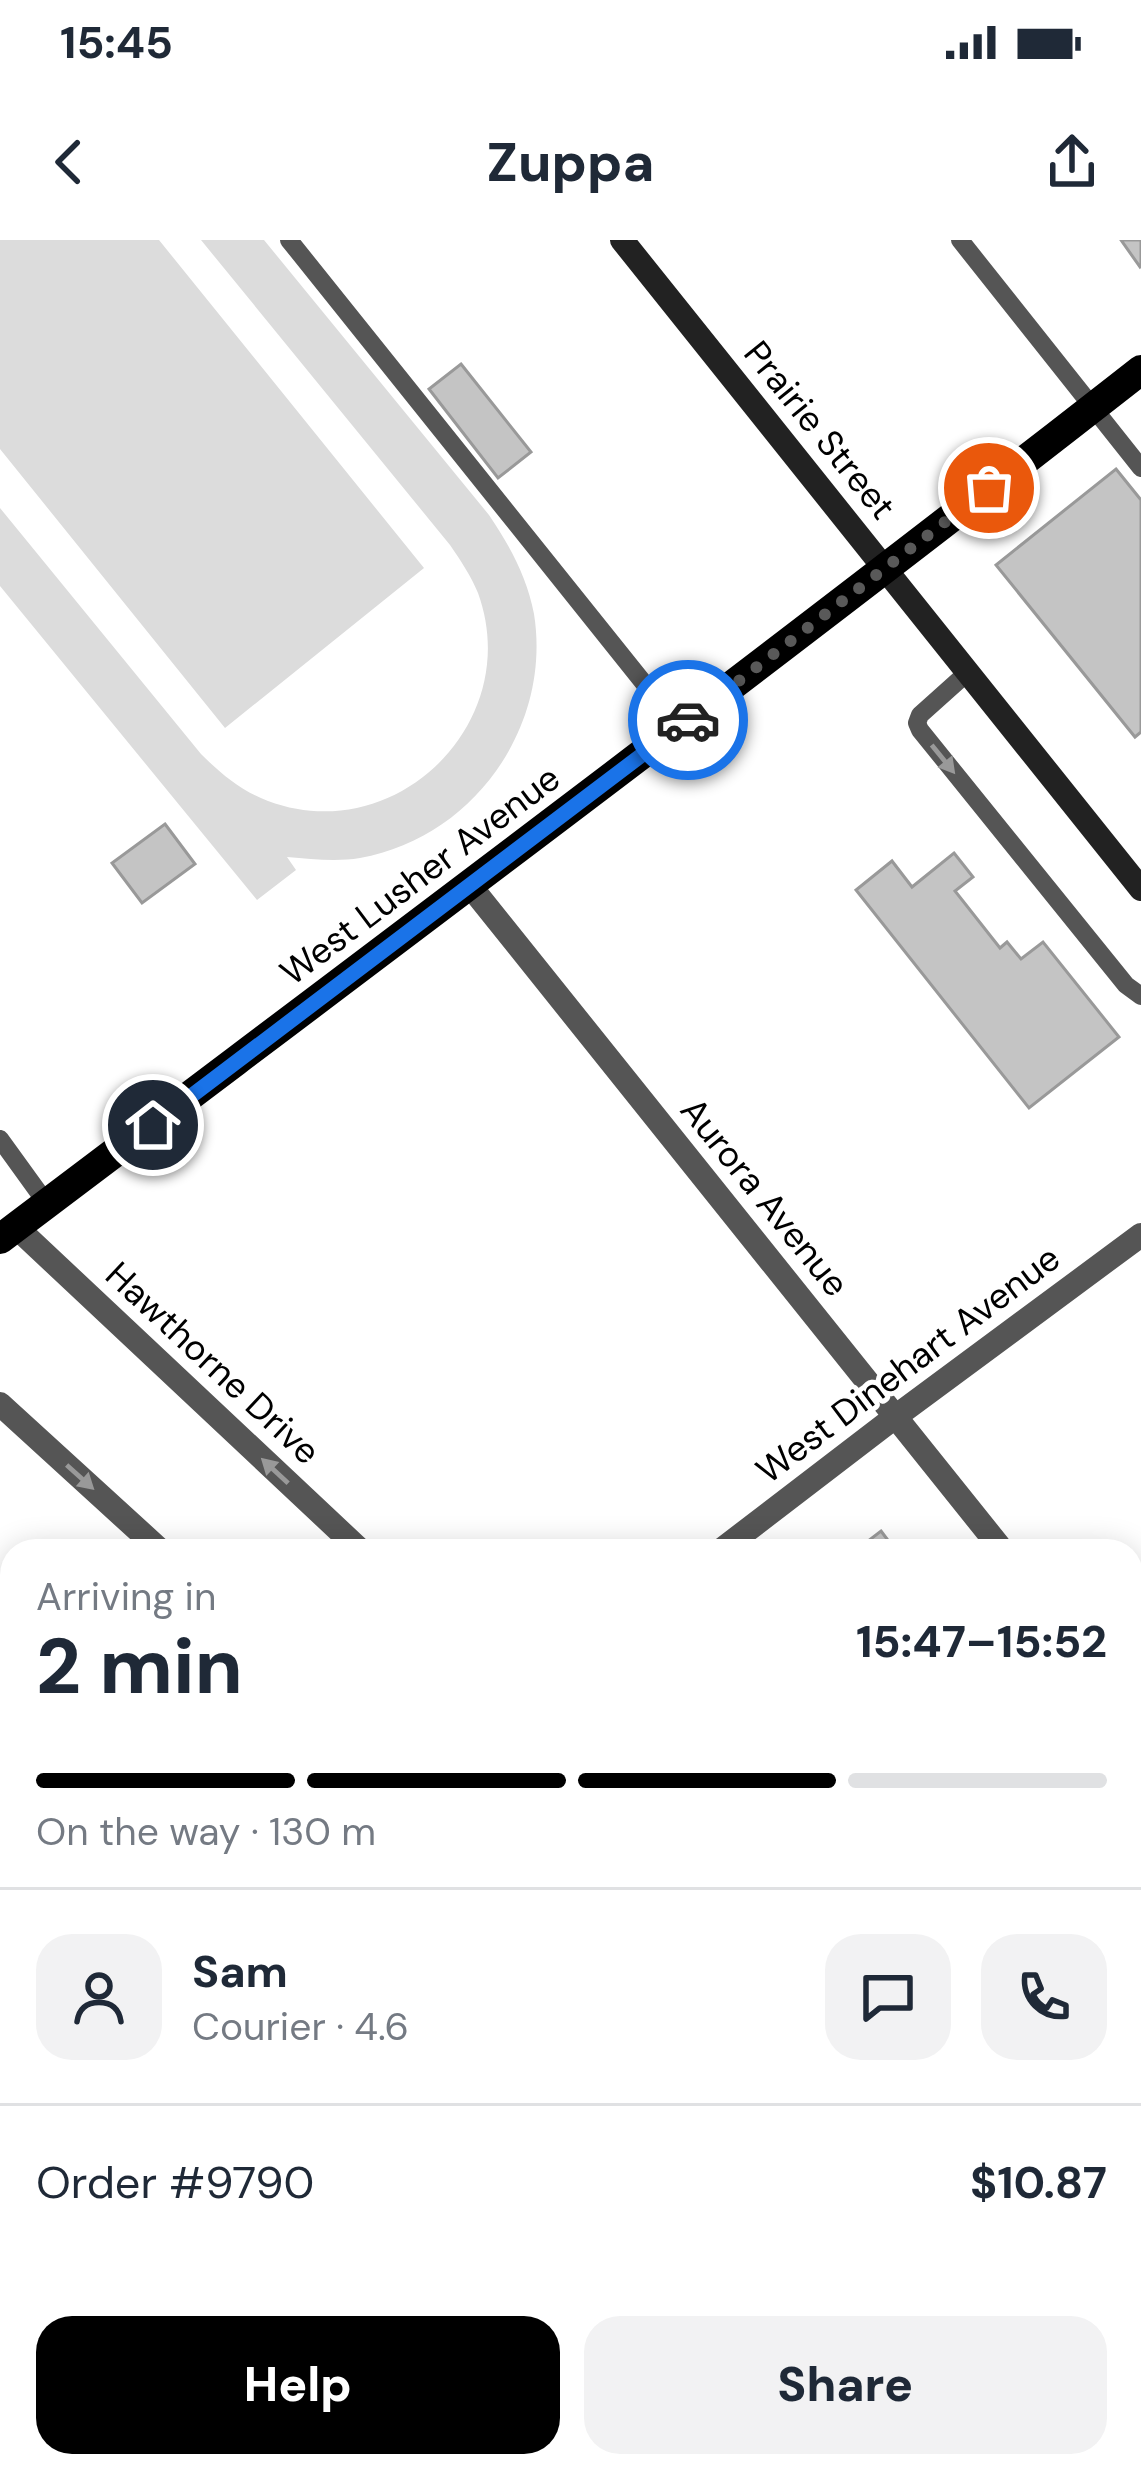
<!DOCTYPE html>
<meta charset="utf-8">
<style>
body{margin:0;font-family:"DM Sans",sans-serif;background:#f2f2f3;color:#1f2937;height:100vh;display:flex;flex-direction:column;font-size:45px;white-space:nowrap}
*{box-sizing:border-box;margin:0}
p{font-size:39px;color:#747a83}
.icon{flex:none;width:66px;height:66px;fill:none;stroke:currentColor;stroke-width:2;stroke-linecap:round;stroke-linejoin:round}
.map{position:relative;flex:1;overflow:hidden}
.side{position:absolute;left:0px;top:1299px;width:1143px;height:939px;display:flex;flex-direction:column;background:#fff;border-radius:36px 36px 0 0;box-shadow:0 6px 30px #0003}
.side>*{flex:none}
.pin{position:absolute;display:grid;place-items:center;width:102px;height:102px;color:#fff;margin:-51px;border:6px solid #fff;border-radius:50%;box-shadow:0 3px 12px #0007}
.courier{position:absolute;display:grid;place-items:center;width:120px;height:120px;margin:-60px;border:9px solid #1a73e8;border-radius:50%;background:#fff;color:#222;box-shadow:0 3px 15px #0007}
.summary em{font-style:normal;font-weight:800}
.summary div{display:flex;flex-direction:column-reverse}
.summary{display:flex;align-items:center;justify-content:space-between;height:204px;padding:0 36px}
h1{font-size:78px;font-weight:800;line-height:90px}
.bar{display:grid;grid-template-columns:repeat(4,1fr);gap:18px 12px;align-content:center;height:144px;padding:0 36px}
.bar i{height:15px;border-radius:9px;background:#e0e1e3}
.bar .on{background:#000}
.bar p{grid-column:span 4}
.line{display:flex;align-items:center;gap:30px;padding:0 36px;border-top:3px solid #e0e1e3}
.line div{flex:1}
.round{display:grid;place-items:center;flex:none;width:126px;height:126px;border-radius:36px;background:#f2f2f3}
.button{display:flex;gap:24px;margin-top:auto;padding:24px 36px}
.button a{flex:1;height:138px;border-radius:36px;background:#000;color:#fff;font-size:48px;font-weight:800;line-height:138px;text-align:center}
.button a+a{background:#f2f2f3;color:#1f2937}
.status{display:flex;justify-content:space-between;align-items:center;height:84px;padding:0 60px;background:#fff;direction:ltr}
.status svg{height:33px;fill:currentColor}
header{display:flex;justify-content:space-between;align-items:center;height:156px;padding:0 36px;background:#fff;font-size:54px;font-weight:800}
.map>svg:first-child{display:block}
.green{fill:#dcdcdc}
.building{fill:#c4c4c4;stroke:#999;stroke-width:3}
.lines{fill:none;stroke-linecap:round;stroke-linejoin:round}
.lane{stroke:#555;stroke-width:18}
.street{stroke:#555;stroke-width:24}
.secondary{stroke:#222;stroke-width:24}
.primary{stroke:#000;stroke-width:30}
.oneway{fill:#999}
.done{stroke:#595959;stroke-width:12;stroke-dasharray:0 21.6}
.route{stroke:#1a73e8;stroke-width:15}
.labels{text-anchor:middle;dominant-baseline:central;stroke-width:10;stroke-linejoin:round;paint-order:stroke}
.street-label{font-size:36px;fill:#000;stroke:#fff}
</style>
<div class="status"><b>15:45</b><svg viewBox="0 0 49 12"><path d="M0 12V9h3v3zM5 12V6h3v6zM10 12V3h3v9zM15 12V0h3v12zM26 1h20v11H26zM47 4h2v5h-2z"/></svg></div>
<header><svg class="icon" aria-label="back" viewBox="0 0 24 24"><path d="M15 5l-7 7 7 7"/></svg>Zuppa<svg class="icon" aria-label="share" viewBox="0 0 24 24"><path d="M12 15V3M7 8l5-5 5 5M5 13v7h14v-7"/></svg></header>
<div class="map">
<svg width="1141" height="2236" viewBox="0 0 1141 2236">
<rect width="100%" height="100%" fill="#fff"/>
<path class="green" d="M0 0H159L424 328 225 488 0 209Z
M201 0H264L489 275C510 306 527 337 534 374 552 487 473 598 360 618 336 622 312 619 287 617L296 630 257 660 0 346V268L201 514C220 533 241 551 268 561 396 609 525 482 478 353 471 336 461 321 450 305Z"/>
<path class="building" d="M1121 0H1141V26L1140 27Z
M461 124 531 212 498 238 429 149Z
M1116 229 1141 260V492L1135 497 996 325Z
M165 584 195 624 142 663 112 623Z
M954 613 973 637 955 651 1000 708 1007 702 1021 719 1043 702 1119 797 1029 868 856 650 892 621 912 647Z
M881 1291 896 1311H855Z
M1136 1622 1141 1628V1714L1131 1701V1626Z
M5 1963 12 1972V2014L0 2023V1967Z
M1141 1973V2083L1131 2085V1975Z
M222 2226H291L290 2236H242V2233L221 2231Z
M509 2226H566L563 2236H506Z"/>
<g class="lines">
<path class="lane" d="M289 0 679 487
M960 0 1141 228
M968 432 920 475 917 483 920 490 1126 745 1141 756
M0 899 47 964
M1131 1433 1141 1425"/>
<path class="street" d="M471 647 1003 1311
M16 987 361 1311
M0 1164 161 1311
M720 1311 895 1177 1141 995
M1131 1470 1141 1483
M1131 1859 1141 1851
M0 1860 12 1851
M419 2226 420 2236
M1067 2226 1075 2236"/>
<path class="secondary" d="M622 0 1141 649"/>
<path class="primary" d="M0 999C381 711 764 425 1141 130"/>
</g>
<defs><path id="oneway-solid" d="M-6-.8H1V-3.2L6.5 0L1 3.2V.8H-6Z" transform="scale(3)"/></defs>
<g class="oneway">
<use href="#oneway-solid" transform="translate(943 519) rotate(51)"/>
<use href="#oneway-solid" transform="translate(275 1231) rotate(-137)"/>
<use href="#oneway-solid" transform="translate(80 1237) rotate(42)"/>
</g>
<g class="lines">
<path class="done" d="M688 480 989 248"/>
<path class="route" d="M153 885 688 480"/>
</g>
<g class="labels">
<g class="street-label">
<text transform="translate(820 190) rotate(51)">Prairie Street</text>
<text transform="translate(420 635) rotate(-37)">West Lusher Avenue</text>
<text transform="translate(765 957) rotate(51)">Aurora Avenue</text>
<text transform="translate(213 1123) rotate(43)">Hawthorne Drive</text>
<text transform="translate(908 1124) rotate(-37)">West Dinehart Avenue</text>
</g>
</g>
</svg>
<div class="pin" style="left:989px;top:248px;background:#ea580c"><svg class="icon" aria-label="bag" viewBox="0 0 24 24"><path d="M5 8h14l-1 12H6zM9 8a3 3 0 0 1 6 0"/></svg></div>
<div class="pin" style="left:153px;top:885px;background:#1f2937"><svg class="icon" aria-label="home" viewBox="0 0 24 24"><path d="M3 11l9-7 9 7M6 9v11h12V9"/></svg></div>
<div class="courier" style="left:688px;top:480px"><svg class="icon" aria-label="car" viewBox="0 0 24 24"><path d="M5 17H2v-5l4-1 3-4h7l3 4 3 1v5h-3M9 17h6M6 11h13"/><circle cx="7" cy="17" r="2"/><circle cx="17" cy="17" r="2"/></svg></div>
<section class="side">
<div class="summary"><div><h1>2 min</h1><p>Arriving in</p></div><em>15:47–15:52</em></div>
<div class="bar"><i class="on"></i><i class="on"></i><i class="on"></i><i></i><p>On the way · 130 m</p></div>
<div class="line" style="height:216px"><a class="round"><svg class="icon" aria-label="person" viewBox="0 0 24 24"><circle cx="12" cy="8" r="4"/><path d="M4 21q1-7 8-7t8 7"/></svg></a><div><b>Sam</b><p>Courier · 4.6</p></div><a class="round"><svg class="icon" aria-label="chat" viewBox="0 0 24 24"><path d="M4 5h16v11H9l-5 4z"/></svg></a><a class="round"><svg class="icon" aria-label="phone" viewBox="0 0 24 24"><path d="M5 4h4l2 5-3 2q2 4 5 5l2-3 5 2v4C11 20 4 13 5 4z"/></svg></a></div>
<div class="line" style="height:156px"><div>Order #9790</div><b>$10.87</b></div>
<div class="button"><a>Help</a><a>Share</a></div>
</section>
</div>
